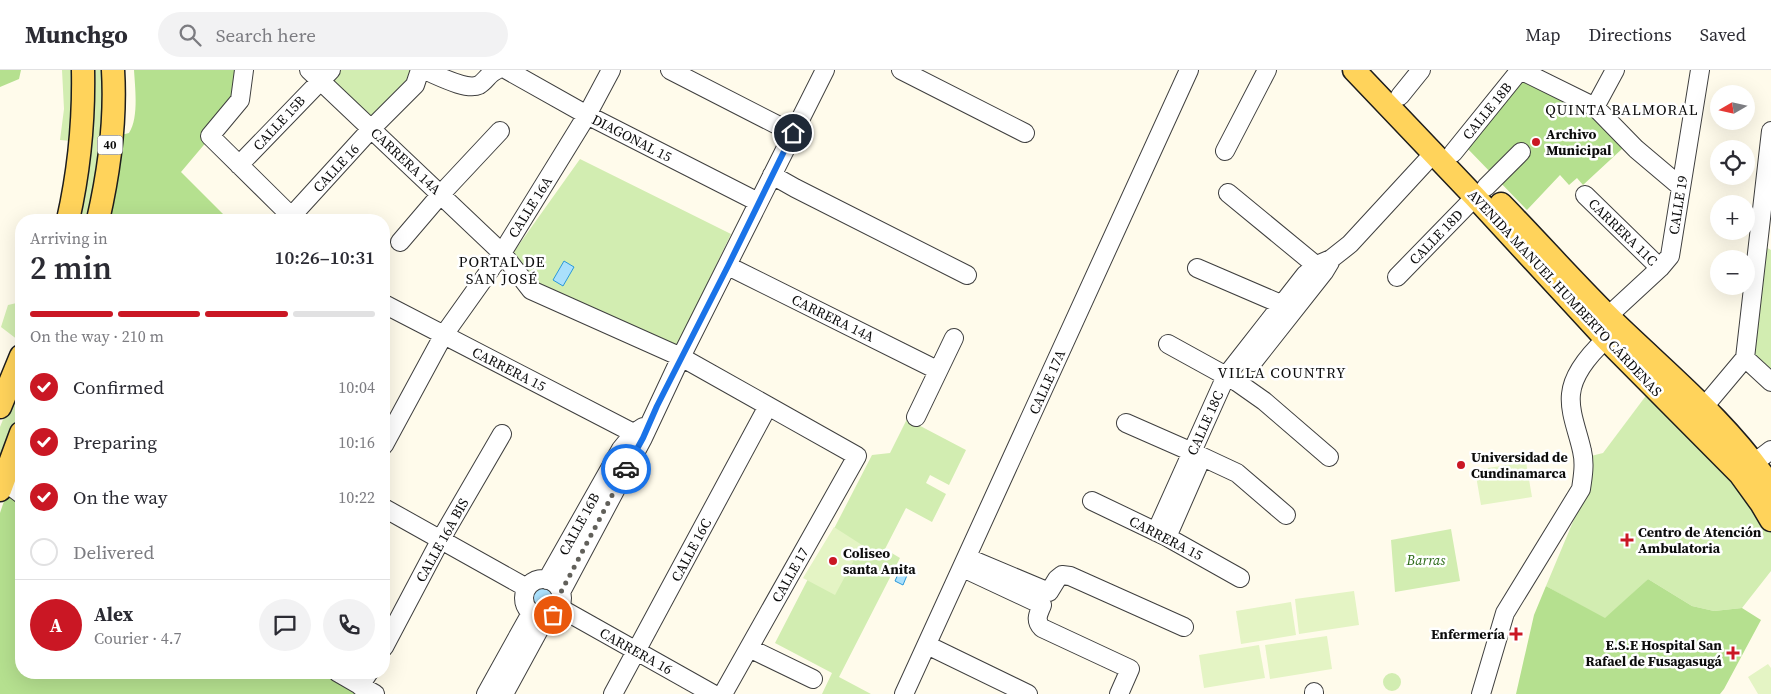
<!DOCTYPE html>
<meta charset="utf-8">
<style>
body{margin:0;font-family:"Source Serif 4",serif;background:#f2f2f3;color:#2b2b33;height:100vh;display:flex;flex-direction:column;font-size:19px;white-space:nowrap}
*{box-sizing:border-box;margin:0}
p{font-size:16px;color:#7c7c81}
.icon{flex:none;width:28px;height:28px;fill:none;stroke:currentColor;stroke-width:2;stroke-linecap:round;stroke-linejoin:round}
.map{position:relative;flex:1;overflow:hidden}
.side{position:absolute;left:15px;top:144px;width:375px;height:465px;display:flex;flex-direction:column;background:#fff;border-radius:20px;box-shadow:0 5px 20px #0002}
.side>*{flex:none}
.needle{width:32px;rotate:261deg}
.controls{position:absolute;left:1710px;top:15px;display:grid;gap:10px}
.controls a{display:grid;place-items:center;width:45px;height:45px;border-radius:50%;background:#fff;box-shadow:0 5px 20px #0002;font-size:25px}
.pin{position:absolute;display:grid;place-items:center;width:42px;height:42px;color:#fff;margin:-21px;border:2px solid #fff;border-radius:50%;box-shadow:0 1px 5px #0007}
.courier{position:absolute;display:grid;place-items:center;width:50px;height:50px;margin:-25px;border:4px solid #1a73e8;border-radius:50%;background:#fff;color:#222;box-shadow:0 1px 6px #0007}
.headline em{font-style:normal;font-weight:600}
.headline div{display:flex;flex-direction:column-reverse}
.headline{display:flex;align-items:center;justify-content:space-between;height:85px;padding:0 15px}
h1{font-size:32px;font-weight:600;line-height:38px}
.bar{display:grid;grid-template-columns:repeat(4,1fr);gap:8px 5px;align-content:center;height:60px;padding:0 15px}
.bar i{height:6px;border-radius:4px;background:#e1e1e2}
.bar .on{background:#ca1724}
.bar p{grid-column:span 4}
.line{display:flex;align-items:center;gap:12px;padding:0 15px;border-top:1px solid #e1e1e2}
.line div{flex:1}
.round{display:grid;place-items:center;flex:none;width:52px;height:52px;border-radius:26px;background:#f2f2f3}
ol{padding:0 15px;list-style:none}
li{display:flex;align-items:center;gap:15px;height:55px}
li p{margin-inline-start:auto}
li .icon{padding:5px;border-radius:50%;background:#ca1724;color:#fff;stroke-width:4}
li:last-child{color:#7c7c81}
li i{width:28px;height:28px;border:2px solid #e1e1e2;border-radius:50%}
header{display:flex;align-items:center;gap:30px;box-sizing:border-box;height:70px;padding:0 25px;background:#fff;border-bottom:1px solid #e1e1e2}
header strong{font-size:24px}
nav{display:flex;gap:28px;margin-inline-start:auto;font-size:18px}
.search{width:350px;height:45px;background:#f2f2f3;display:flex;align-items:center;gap:12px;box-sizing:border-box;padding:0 18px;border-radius:28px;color:#7c7c81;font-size:19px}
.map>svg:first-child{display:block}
.green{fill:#d2edb1}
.forest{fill:#b5e08f}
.pitch{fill:#e4f4c4}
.water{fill:#aae0fc;stroke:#2a99db}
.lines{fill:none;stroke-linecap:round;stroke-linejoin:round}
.minor-casing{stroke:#3f3f3f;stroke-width:20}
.major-casing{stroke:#1d1d1d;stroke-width:25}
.minor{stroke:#fff;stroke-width:18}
.major{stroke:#ffd35b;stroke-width:22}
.done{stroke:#61605a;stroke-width:5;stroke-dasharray:0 9}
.route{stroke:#1a73e8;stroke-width:6}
.poi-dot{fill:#ca1724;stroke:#fff;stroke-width:2}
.labels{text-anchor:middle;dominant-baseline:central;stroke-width:5;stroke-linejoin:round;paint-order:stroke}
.shield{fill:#fff;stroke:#555;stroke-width:1}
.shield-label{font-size:12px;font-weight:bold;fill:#0c0c0c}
.street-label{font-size:14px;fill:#0c0c0c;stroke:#fff}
.poi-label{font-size:14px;font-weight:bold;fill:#0c0c0c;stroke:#fff;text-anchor:start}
.park-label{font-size:14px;font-style:italic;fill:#2a6a16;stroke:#fff}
.neighbourhood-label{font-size:15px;letter-spacing:1px;fill:#0c0c0c;stroke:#fff}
</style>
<header>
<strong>Munchgo</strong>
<div class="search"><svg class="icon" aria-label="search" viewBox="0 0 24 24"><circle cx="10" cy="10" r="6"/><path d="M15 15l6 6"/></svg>Search here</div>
<nav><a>Map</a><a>Directions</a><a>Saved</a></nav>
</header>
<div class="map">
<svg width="1771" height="624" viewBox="0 0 1771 624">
<rect width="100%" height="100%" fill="#fffbeb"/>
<path class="green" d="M62 0H76L71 71 60 70 64 39Z
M90 0H106L107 15 91 150H75Z
M339 0H411L417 1 371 55 324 11Z
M580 89 731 164 677 276 537 214 513 183Z
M1762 175 1771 180V306L1750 286Z
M21 232V262L18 270 1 257 8 235Z
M21 305V346L0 399V357Z
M1648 323 1735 407 1771 461V501L1742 538 1714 541 1692 536 1648 509 1605 549 1546 516 1593 404 1591 386 1603 383Z
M907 349 966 380 949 415 930 405 926 413 946 424 932 452 906 438 885 479 900 488 839 607 871 624H822L832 603 775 573 872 385 890 383Z
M1451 459 1460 511 1395 522 1391 470Z
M1383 612a9 9 0 1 1 18 0a9 9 0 1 1-18 0Z"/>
<path class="forest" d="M0 0H21L19 9 0 17Z
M134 0H240L236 28 208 70 181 102 229 150H105L121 65 129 63C139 48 135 17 134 0Z
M1522 8 1585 39 1623 78 1583 115 1577 108 1569 115 1560 105 1527 140 1466 77Z
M9 425 21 429V602L328 603 365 624H0V443L5 428Z
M1648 509 1692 536 1714 541 1742 538 1761 550 1724 619 1720 624H1516L1534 545 1546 516 1605 548Z"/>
<path class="pitch" d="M1526 392 1532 427 1481 435 1475 400Z
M834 457 862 475 835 525 803 508Z
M1354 521 1359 555 1299 564 1295 529Z
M1291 532 1296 565 1241 574 1236 541Z
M1327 566 1332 599 1270 609 1265 575Z
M1259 575 1265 608 1204 618 1199 585Z
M1768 594 1771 598V624H1758L1748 607Z"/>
<path class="water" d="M564 191 574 197 563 216 553 210Z
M902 495 910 498 903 515 895 511Z
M530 528a13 13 0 1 1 26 0a13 13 0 1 1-26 0Z"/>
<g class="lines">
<g class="minor-casing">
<path id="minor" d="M244 0 240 30 210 66 291 146
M309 0 502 183 531 220 681 287 857 386 723 624
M424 0C437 5 466 21 479 15 486 11 489 3 497 0
M507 0 587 45 758 132
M670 0 793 63
M901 0 1025 63
M1520 0 1595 37 1636 79 1681 117
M1400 26 1421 0
M1595 37 1615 0
M1225 81 1267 0
M1453 83 1520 0
M239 95 331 0
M772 105 795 118 967 205
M1486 117 1521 82
M1228 123 1324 202
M1585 125 1660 198
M288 150 371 59 415 15 420 0
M400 172 441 124 500 61
M728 196 937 300
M1197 198 1290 238
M1397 207 1475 127
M384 234 643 368
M1608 246 1660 198 1670 186 1700 0
M1168 274 1237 312 1264 331 1329 387
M1745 288 1771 312
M1253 292 1324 202 1330 192
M1703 338 1745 288 1771 61
M916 347 954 268
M1126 353 1192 382 1237 403 1286 445
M384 375 443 266 502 183 587 45 611 0
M1745 400 1771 380
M5 405 9 415 21 424
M1092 431 1167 467 1240 508
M384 438 527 518
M1156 462 1226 306 1305 205 1317 195 1331 189 1350 174 1433 84
M1167 467 1199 394
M968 488 1049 522 1057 509 1062 505 1070 506 1184 557
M963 498 1042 535C1039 543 1034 550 1042 558L1130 599 1119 624
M524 528a19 19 0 1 1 38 0a19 19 0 1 1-38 0Z
M547 510 621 379 634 363 643 357
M561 522 643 368 681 287 825 0
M560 538 713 624
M927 575 1028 624
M384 577 441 469 502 364
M749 578 813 609
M337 602 375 624
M360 616 369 602
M1314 622V624
M486 624 531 543
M504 624 546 547
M613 624 768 336
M904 624 1189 0
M1481 624 1505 543 1581 419C1583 406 1585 393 1582 381 1578 362 1569 342 1571 324 1573 303 1591 283 1606 269"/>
</g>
<g class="major-casing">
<path id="major" d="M1354 0 1475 127 1606 269 1740 404 1761 433 1771 450
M1501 134C1540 174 1577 216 1617 255 1670 306 1730 355 1771 417
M68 150C79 101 84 50 83 0
M98 150C109 102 116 49 113 0
M0 337 21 286
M0 420 21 363"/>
</g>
<use href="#minor" class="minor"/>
<use href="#major" class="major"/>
</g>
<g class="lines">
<path class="done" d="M553 545C561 539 563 532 561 522L626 399"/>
<path class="route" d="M626 399 643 368 657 336 728 196 793 63"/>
</g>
<g class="poi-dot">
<circle cx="1536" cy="72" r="5"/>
<circle cx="1461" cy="395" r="5"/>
<path d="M1624.5 462.5h5v5h5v5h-5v5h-5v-5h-5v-5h5z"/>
<circle cx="833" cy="491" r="5"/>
<path d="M1513.5 556.5h5v5h5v5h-5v5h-5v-5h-5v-5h5z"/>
<path d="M1730.5 575.5h5v5h5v5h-5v5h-5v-5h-5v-5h5z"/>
</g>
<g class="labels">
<rect class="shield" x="97.5" y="65.5" width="25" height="19" rx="4"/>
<g class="shield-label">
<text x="110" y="75">40</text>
</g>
<g class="street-label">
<text transform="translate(1487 41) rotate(-51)">CALLE 18B</text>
<text transform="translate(279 53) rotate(-47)">CALLE 15B</text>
<text transform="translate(632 68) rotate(27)">DIAGONAL 15</text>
<text transform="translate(406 91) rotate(43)">CARRERA 14A</text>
<text transform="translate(336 98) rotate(-47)">CALLE 16</text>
<text transform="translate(1678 135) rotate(-81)">CALLE 19</text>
<text transform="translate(530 137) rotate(-58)">CALLE 16A</text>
<text transform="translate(1623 162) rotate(44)">CARRERA 11C</text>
<text transform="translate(1436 167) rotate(-46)">CALLE 18D</text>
<text transform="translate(1565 223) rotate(47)">AVENIDA MANUEL HUMBERTO CÁRDENAS</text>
<text transform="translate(833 248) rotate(26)">CARRERA 14A</text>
<text transform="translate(509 299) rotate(27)">CARRERA 15</text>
<text transform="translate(1047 312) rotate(-66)">CALLE 17A</text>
<text transform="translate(1205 353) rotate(-66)">CALLE 18C</text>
<text transform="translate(579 454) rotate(-61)">CALLE 16B</text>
<text transform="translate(1166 468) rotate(27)">CARRERA 15</text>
<text transform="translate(442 470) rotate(-61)">CALLE 16A BIS</text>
<text transform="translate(691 480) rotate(-62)">CALLE 16C</text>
<text transform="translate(790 505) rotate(-61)">CALLE 17</text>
<text transform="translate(636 581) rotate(29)">CARRERA 16</text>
</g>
<g class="poi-label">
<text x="1546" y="64">Archivo<tspan x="1546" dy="16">Municipal</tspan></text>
<text x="1471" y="387">Universidad de<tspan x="1471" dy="16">Cundinamarca</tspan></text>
<text x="1638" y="462">Centro de Atención<tspan x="1638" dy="16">Ambulatoria</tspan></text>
<text x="843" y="483">Coliseo<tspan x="843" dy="16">santa Anita</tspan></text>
<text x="1505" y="564" text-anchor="end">Enfermería</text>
<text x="1722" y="575" text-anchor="end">E.S.E Hospital San<tspan x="1722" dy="16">Rafael de Fusagasugá</tspan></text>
</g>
<g class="park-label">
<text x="1426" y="490">Barras</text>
</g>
<g class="neighbourhood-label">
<text x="1622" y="39">QUINTA BALMORAL</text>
<text x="502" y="191">PORTAL DE<tspan x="502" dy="17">SAN JOSÉ</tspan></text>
<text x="1282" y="302">VILLA COUNTRY</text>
</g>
</g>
</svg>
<div class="controls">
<a><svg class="needle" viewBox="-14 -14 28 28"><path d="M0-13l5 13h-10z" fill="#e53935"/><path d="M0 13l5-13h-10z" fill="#7c7c81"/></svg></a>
<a><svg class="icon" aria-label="locate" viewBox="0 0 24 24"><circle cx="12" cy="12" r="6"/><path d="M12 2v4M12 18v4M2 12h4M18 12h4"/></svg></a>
<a>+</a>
<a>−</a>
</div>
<div class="pin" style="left:553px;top:545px;background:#ea580c"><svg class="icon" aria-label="bag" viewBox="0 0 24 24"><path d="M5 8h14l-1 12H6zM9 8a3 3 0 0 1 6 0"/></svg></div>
<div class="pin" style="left:793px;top:63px;background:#1f2937"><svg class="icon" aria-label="home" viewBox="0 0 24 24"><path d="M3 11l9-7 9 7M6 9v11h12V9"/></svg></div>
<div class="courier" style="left:626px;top:399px"><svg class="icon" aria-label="car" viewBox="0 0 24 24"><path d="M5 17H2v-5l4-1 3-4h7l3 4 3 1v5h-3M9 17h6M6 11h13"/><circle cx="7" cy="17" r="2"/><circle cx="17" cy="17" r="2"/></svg></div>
<section class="side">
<div class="headline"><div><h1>2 min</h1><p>Arriving in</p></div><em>10:26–10:31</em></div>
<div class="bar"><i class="on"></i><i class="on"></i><i class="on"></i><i></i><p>On the way · 210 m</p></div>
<ol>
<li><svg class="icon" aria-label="check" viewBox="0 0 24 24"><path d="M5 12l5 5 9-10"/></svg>Confirmed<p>10:04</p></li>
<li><svg class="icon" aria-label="check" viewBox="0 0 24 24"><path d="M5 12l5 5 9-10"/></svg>Preparing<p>10:16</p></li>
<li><svg class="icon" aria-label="check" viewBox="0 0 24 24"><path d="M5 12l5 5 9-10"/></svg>On the way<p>10:22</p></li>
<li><i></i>Delivered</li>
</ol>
<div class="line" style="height:90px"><b class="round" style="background:#ca1724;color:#fff">A</b><div><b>Alex</b><p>Courier · 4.7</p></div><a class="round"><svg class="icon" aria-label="chat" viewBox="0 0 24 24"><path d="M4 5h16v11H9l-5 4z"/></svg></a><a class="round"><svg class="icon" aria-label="phone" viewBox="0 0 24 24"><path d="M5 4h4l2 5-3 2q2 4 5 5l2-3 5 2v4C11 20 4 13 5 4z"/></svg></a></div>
</section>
</div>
